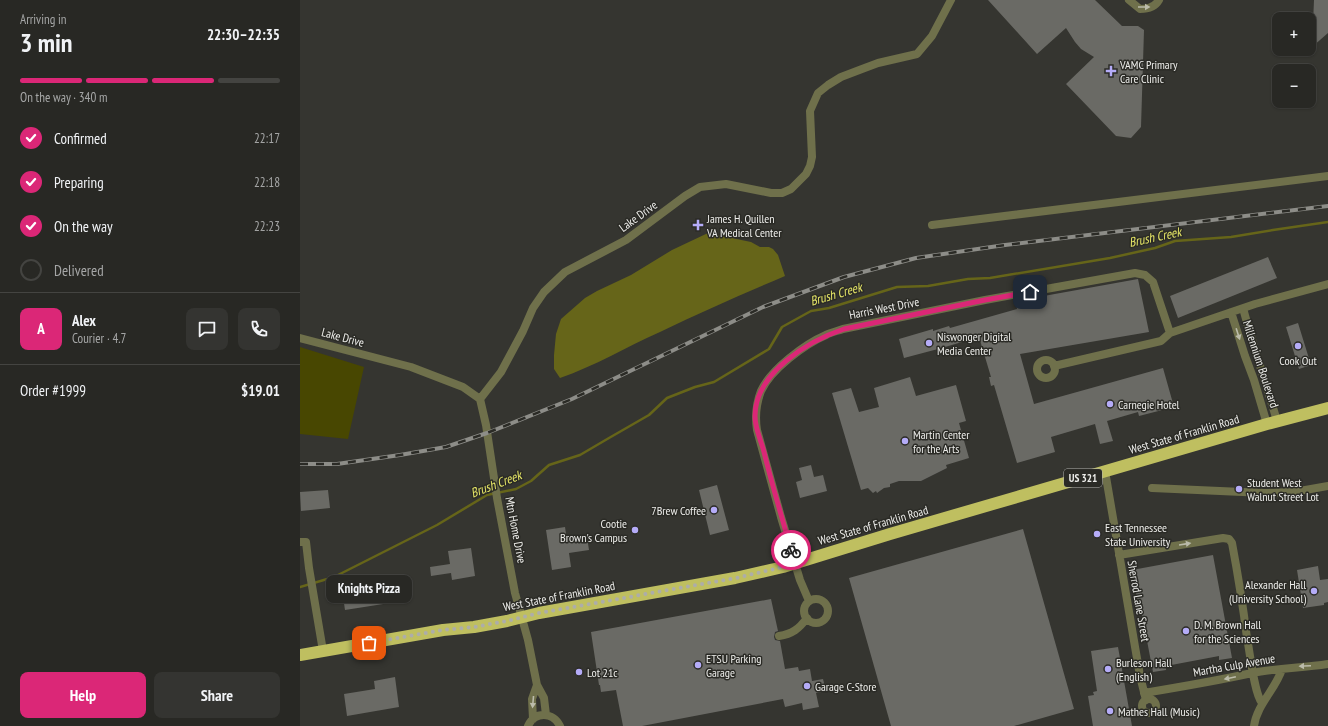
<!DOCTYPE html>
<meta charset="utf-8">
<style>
body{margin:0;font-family:"PT Sans Narrow",sans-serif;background:#343431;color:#f1f3f6;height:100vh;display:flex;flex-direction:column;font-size:15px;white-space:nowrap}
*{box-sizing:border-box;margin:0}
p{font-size:13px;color:#a5a6a6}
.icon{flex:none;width:22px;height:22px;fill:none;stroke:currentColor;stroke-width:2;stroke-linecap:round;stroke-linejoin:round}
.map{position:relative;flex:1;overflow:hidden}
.sheet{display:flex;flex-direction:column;background:#282824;width:300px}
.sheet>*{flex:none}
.buttons{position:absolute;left:972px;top:12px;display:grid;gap:8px}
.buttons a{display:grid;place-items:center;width:44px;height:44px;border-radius:8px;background:#282824;box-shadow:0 1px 3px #0004,0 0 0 1px #444441;font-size:20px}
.pin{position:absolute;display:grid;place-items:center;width:34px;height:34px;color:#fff;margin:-17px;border-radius:8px;box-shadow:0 2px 6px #0006}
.courier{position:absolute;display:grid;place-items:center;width:40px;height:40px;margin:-20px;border:3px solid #db2777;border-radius:50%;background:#fff;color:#222;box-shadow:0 1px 5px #0007}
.bubble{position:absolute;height:28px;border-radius:8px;background:#282824;box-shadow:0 1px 3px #0004,0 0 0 1px #444441;font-size:13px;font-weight:700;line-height:28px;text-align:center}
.overview em{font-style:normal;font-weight:700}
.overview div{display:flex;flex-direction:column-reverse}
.overview{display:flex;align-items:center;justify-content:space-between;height:68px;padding:0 20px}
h1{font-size:26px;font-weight:700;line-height:30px}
.bar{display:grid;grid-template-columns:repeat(4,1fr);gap:6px 4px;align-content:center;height:48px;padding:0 20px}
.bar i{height:5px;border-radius:3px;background:#444441}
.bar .active{background:#db2777}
.bar p{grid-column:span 4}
.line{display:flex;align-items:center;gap:10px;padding:0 20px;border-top:1px solid #444441}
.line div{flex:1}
.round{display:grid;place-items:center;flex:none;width:42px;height:42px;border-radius:8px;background:#343431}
ol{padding:0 20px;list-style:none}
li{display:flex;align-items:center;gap:12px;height:44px}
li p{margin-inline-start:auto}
li .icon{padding:4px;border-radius:50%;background:#db2777;color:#fff;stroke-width:4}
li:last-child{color:#a5a6a6}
li i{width:22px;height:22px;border:2px solid #444441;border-radius:50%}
.button{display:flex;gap:8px;margin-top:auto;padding:8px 20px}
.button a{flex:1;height:46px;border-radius:8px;background:#db2777;color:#fff;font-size:16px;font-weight:700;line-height:46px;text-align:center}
.button a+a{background:#343431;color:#f1f3f6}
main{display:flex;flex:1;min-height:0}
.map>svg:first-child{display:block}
.green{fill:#484701}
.water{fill:#666519}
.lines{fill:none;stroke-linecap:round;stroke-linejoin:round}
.stream{stroke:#666519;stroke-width:2.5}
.building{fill:#6a6a65}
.street{stroke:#6f704b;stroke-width:8}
.highway{stroke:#bfbf60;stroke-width:12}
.rail-casing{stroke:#8d8d88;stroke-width:4}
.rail{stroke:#2b2b26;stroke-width:2.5;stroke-dasharray:8;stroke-linecap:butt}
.oneway{fill:#bba}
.done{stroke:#adada9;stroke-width:4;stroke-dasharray:0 7.2}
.route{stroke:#db2777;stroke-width:5}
.poi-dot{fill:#b5acf8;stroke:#2b2b26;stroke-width:1.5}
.labels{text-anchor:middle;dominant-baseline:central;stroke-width:3;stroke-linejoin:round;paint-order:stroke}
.shield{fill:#2b2b26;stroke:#b3b3af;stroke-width:1}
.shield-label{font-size:11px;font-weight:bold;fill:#ededea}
.poi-label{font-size:12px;fill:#ededea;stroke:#2b2b26;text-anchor:start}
.street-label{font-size:12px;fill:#ededea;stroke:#2b2b26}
.water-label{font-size:13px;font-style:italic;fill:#e6e667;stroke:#2b2b26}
</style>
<main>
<section class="sheet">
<div class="overview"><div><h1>3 min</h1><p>Arriving in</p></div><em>22:30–22:35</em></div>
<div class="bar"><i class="active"></i><i class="active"></i><i class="active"></i><i></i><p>On the way · 340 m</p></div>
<ol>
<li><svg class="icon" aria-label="check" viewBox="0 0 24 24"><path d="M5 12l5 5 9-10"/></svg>Confirmed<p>22:17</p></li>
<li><svg class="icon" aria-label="check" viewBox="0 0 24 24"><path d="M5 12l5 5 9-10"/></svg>Preparing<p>22:18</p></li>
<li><svg class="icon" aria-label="check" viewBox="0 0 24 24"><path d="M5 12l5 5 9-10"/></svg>On the way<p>22:23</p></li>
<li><i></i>Delivered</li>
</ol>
<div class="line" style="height:72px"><b class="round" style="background:#db2777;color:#fff">A</b><div><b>Alex</b><p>Courier · 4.7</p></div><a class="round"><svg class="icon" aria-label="chat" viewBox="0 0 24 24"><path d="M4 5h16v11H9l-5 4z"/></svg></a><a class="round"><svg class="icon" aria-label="phone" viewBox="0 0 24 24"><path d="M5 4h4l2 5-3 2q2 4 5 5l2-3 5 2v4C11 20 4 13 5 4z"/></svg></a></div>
<div class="line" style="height:52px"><div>Order #1999</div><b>$19.01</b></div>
<div class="button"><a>Help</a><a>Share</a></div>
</section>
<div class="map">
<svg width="1028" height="726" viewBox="0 0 1028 726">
<rect width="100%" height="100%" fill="#353530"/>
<path class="green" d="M0 347 64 367 48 439 0 434Z"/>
<path class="water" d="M408 233 451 242 460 247H469L473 249 478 255 485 276C443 294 401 312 360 332 326 347 295 366 260 378L254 369V355L256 334 261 319 285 298 297 291 331 275 372 250Z"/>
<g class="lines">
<path class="stream" d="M0 587 34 577 137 525 187 495 216 489 231 481 249 465 280 455 309 438 349 415 367 398 395 387 414 382 469 349 482 327 511 311 529 308 597 287 628 286 668 279 690 278 810 258 855 248 875 241 931 237 973 230 1028 222"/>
</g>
<path class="building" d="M688 0H795L822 26H838L844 30 841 127 831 138 816 136 766 84 794 57 781 49 775 42 766 28 737 54Z
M1014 0H1028V33L1012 47Z
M968 257 977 278 878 318 870 296Z
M838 279 849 332 720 354 734 404 863 368 874 407 839 416 838 412 807 421 813 441 800 444 795 424 751 437 755 452 717 463 694 385 691 386 689 377H691L679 337 645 347 646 350 639 352 638 349 604 358 599 339 633 329V331L649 326 650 328 717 309 716 301Z
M998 323 1011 365 999 369 986 327Z
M610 377 616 396 656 385 666 421 659 423 669 458 646 465 647 468 621 481H599L590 484V487L584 488 577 493 576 491 573 493 568 488 561 490 532 393 551 388 559 412 579 407 574 388Z
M511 465 514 477 523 475 527 491 500 498 496 482 502 480 499 468Z
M417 485 429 530 410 535 399 490Z
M28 490 30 508 1 511 0 492Z
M265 527 267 540 287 537 289 550 269 553 271 567 252 570 246 530Z
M723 529 774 709 714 726H591L549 578Z
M171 548 175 576 152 580 151 573 131 576 130 567 150 564 148 551Z
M913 555 932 658 919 660V656L866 666V670L853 672 839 599H837L832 570Z
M1018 566 1020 580 1028 579V602L1024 603V605L1003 608 997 570Z
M93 582 96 602 45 610 42 590Z
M471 599 478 631 475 632 474 637 475 640 480 641 485 669 498 667 499 671 510 669 512 681 523 679 526 691 516 693 519 707 503 710 502 703 485 707 483 699 342 726H323L316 690 301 692 300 685H299L291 632Z
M818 647 832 726H793L788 696 794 695 793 692 797 691 791 651Z
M95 677 99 707 47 716 44 694 75 689 74 681Z"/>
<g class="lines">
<path class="street" d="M829 0 840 9C848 9 855 7 859 0
M632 225 1028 176
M943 308C953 346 966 383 977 421
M931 312 945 356 954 380 967 424
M0 338 111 367 163 387 180 399
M737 369a9 9 0 1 1 18 0a9 9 0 1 1-18 0Z
M754 366 861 341 870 333 955 304 1028 284
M180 399 201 372 223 331 233 308 244 292 265 272 326 240 385 196 400 187 426 184 471 193H482L491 189 506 174 510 166 512 157 510 111 518 93 528 85 541 77 562 69 578 63 617 54 632 36 651 0
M180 399 186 425 197 498 215 593 228 640 237 685 244 698 246 715
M805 471 840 676 846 700
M852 488 965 493 994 492 1028 486
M0 542H6L9 568 23 651
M819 555 923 538 929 539 932 543C938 575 943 606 947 638 950 652 954 693 962 703
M504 611a12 12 0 1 1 24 0a12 12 0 1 1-24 0Z
M509 601 500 580 481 517 457 430C455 417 456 404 461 391 471 369 505 344 526 335 531 332 538 331 543 329L685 300 835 273 845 275 853 282 870 333
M479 636C492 634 499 629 507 618
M844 693C880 687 916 681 952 673 977 668 1003 668 1028 664
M842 706a7 7 0 1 1 14 0a7 7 0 1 1-14 0Z
M233 719 232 699 237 685
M228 726C235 711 253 712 260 726
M954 726C957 704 976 689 982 669"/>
<path class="highway" d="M0 655 143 630 174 627 207 621 239 613 435 578 483 567 590 534 967 424 1028 408"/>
<g class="rail-casing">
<path id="rail" d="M0 464H37L100 455 146 447 187 433 272 399 463 307 544 277 616 258 705 245 1028 206"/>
</g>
<use href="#rail" class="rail"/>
</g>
<defs><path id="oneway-solid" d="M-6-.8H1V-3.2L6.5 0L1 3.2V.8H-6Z"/></defs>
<g class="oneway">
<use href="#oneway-solid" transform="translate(844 7)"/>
<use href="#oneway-solid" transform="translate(938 334) rotate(72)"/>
<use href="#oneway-solid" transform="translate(885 544) rotate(-9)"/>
<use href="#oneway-solid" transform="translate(1005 666) rotate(178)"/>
<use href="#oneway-solid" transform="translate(930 678) rotate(168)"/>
<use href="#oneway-solid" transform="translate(233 702) rotate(95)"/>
</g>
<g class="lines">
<path class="done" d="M69 643 143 630 174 627 207 621 239 613 436 578 483 567 495 563 491 550"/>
<path class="route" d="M491 550C482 517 472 485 464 452 461 440 455 429 455 416 455 373 508 341 544 329L685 300 730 292"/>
</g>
<g class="poi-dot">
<path d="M809 65h4v4h4v4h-4v4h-4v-4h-4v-4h4z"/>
<path d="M396 219h4v4h4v4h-4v4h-4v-4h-4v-4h4z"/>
<circle cx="629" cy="343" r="4"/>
<circle cx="998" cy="346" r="4"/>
<circle cx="810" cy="404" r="4"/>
<circle cx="605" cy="441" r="4"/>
<circle cx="939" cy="489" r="4"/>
<circle cx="414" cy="510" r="4"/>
<circle cx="335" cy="530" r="4"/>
<circle cx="797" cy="534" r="4"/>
<circle cx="1014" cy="591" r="4"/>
<circle cx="886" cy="631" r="4"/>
<circle cx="398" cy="665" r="4"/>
<circle cx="808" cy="669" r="4"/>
<circle cx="279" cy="672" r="4"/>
<circle cx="507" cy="686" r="4"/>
<circle cx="810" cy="711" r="4"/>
</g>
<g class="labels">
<rect class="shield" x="764" y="469" width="38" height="18" rx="3"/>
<g class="shield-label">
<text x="783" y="478">US 321</text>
</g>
<g class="poi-label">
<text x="820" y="64">VAMC Primary<tspan x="820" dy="14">Care Clinic</tspan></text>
<text x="407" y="218">James H. Quillen<tspan x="407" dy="14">VA Medical Center</tspan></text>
<text x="637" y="336">Niswonger Digital<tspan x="637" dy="14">Media Center</tspan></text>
<text x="998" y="360" text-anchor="middle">Cook Out</text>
<text x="818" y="404">Carnegie Hotel</text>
<text x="613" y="434">Martin Center<tspan x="613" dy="14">for the Arts</tspan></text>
<text x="947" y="482">Student West<tspan x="947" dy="14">Walnut Street Lot</tspan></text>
<text x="406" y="510" text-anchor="end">7Brew Coffee</text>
<text x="327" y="523" text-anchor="end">Cootie<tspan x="327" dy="14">Brown's Campus</tspan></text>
<text x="805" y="527">East Tennessee<tspan x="805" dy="14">State University</tspan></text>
<text x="1006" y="584" text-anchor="end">Alexander Hall<tspan x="1006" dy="14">(University School)</tspan></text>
<text x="894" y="624">D. M. Brown Hall<tspan x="894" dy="14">for the Sciences</tspan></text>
<text x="406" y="658">ETSU Parking<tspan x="406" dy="14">Garage</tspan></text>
<text x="816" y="662">Burleson Hall<tspan x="816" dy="14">(English)</tspan></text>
<text x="287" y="672">Lot 21c</text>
<text x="515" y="686">Garage C-Store</text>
<text x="818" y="711">Mathes Hall (Music)</text>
</g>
<g class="street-label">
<text transform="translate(338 216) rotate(-36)">Lake Drive</text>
<text transform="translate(584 308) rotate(-11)">Harris West Drive</text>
<text transform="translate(43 337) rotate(15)">Lake Drive</text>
<text transform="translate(961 364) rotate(72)">Millennium Boulevard</text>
<text transform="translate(884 434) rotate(-16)">West State of Franklin Road</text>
<text transform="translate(573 525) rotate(-16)">West State of Franklin Road</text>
<text transform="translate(216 530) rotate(79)">Mtn Home Drive</text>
<text transform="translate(259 596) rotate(-11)">West State of Franklin Road</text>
<text transform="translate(839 601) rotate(80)">Sherrod Lane Street</text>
<text transform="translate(934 665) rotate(-10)">Martha Culp Avenue</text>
</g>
<g class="water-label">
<text transform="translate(855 237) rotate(-12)">Brush Creek</text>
<text transform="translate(536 294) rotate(-16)">Brush Creek</text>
<text transform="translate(196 484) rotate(-21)">Brush Creek</text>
</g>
</g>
</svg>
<div class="buttons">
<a>+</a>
<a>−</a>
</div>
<div class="pin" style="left:69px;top:643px;background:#ea580c"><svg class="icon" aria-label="bag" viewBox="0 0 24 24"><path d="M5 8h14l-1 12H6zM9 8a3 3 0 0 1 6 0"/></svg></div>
<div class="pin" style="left:730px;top:292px;background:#1f2937"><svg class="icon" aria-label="home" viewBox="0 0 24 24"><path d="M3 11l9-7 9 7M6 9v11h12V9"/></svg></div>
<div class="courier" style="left:491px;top:550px"><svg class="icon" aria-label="bike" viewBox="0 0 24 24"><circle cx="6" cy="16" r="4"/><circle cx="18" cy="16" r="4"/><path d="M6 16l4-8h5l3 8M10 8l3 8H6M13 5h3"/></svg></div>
<div class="bubble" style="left:26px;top:575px;width:86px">Knights Pizza</div>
</div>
</main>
